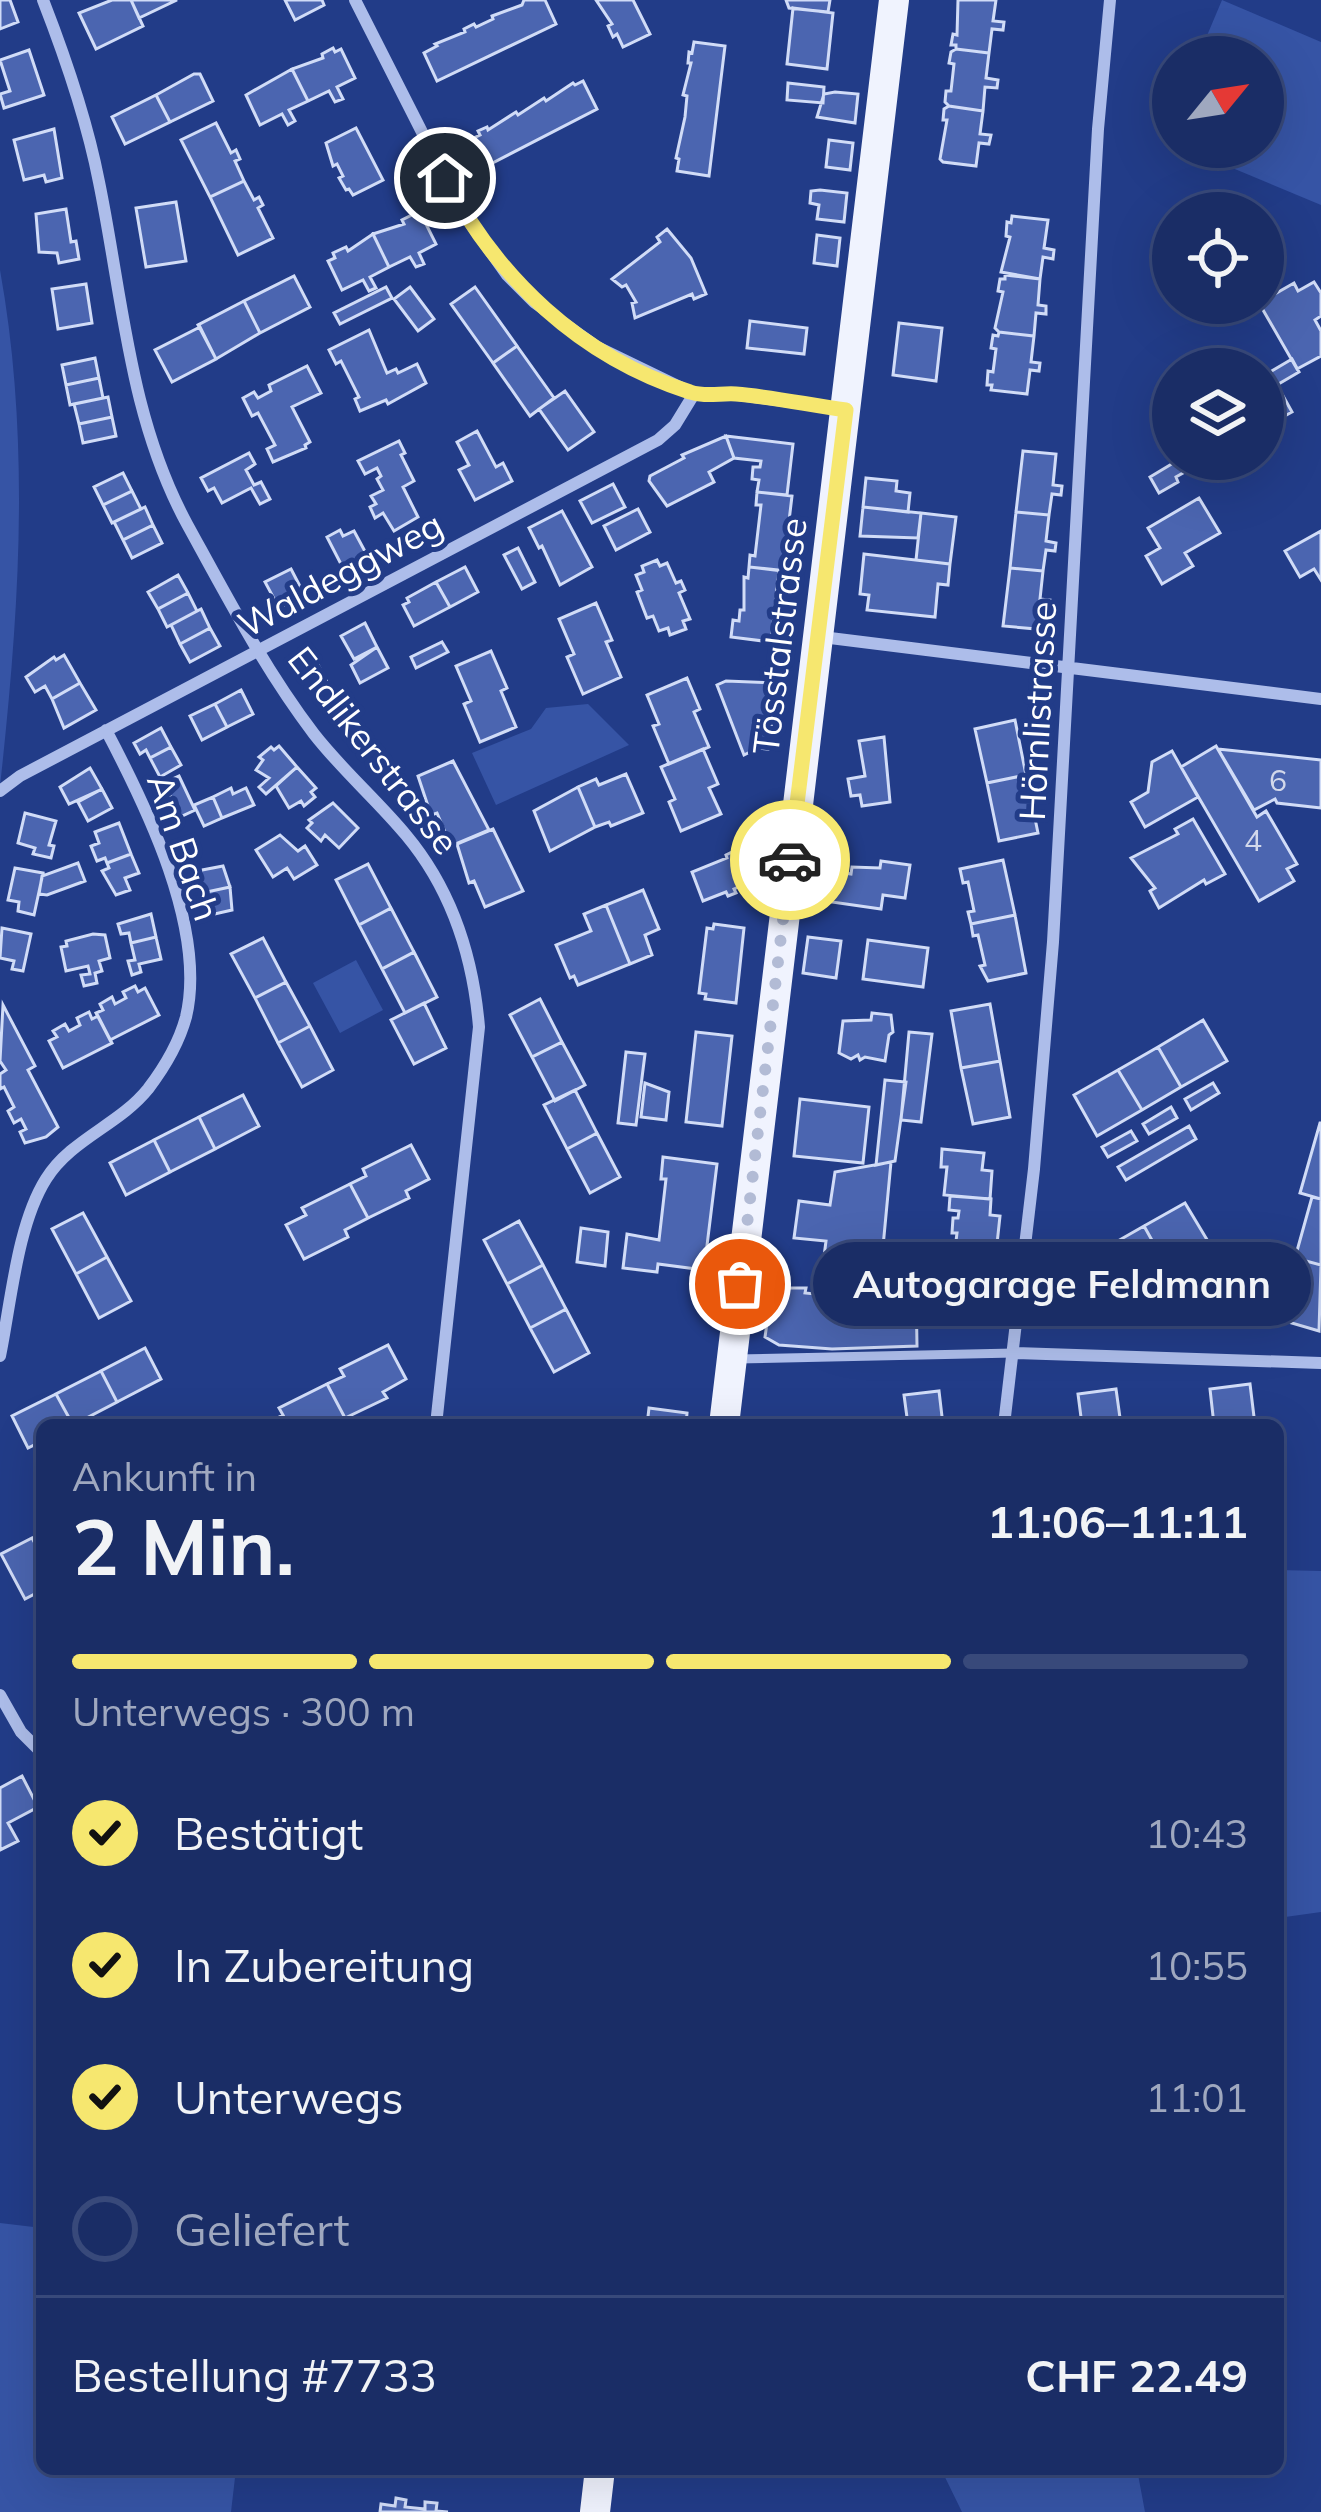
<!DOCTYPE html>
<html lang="de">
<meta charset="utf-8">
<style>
body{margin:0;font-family:Mulish,sans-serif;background:#23356c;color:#f1f3f6;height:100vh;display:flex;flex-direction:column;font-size:45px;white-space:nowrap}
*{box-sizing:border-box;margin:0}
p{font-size:39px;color:#9fa8bf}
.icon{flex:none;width:66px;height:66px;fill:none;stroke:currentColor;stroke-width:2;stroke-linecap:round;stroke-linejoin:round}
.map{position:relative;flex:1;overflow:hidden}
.sheet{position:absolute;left:36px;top:1419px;width:1248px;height:1056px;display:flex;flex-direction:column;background:#1a2d66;border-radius:18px;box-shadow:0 12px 48px #0002,0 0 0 3px #38497a}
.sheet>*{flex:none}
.needle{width:78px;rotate:60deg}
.controls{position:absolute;left:1152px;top:36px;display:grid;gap:24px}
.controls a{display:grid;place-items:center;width:132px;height:132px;border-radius:50%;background:#1a2d66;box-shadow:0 12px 48px #0002,0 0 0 3px #38497a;font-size:60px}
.pin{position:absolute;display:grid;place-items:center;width:102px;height:102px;color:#fff;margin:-51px;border:6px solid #fff;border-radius:50%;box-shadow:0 3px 12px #0007}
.courier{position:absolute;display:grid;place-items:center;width:120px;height:120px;margin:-60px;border:9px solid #f6e76f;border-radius:50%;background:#fff;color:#222;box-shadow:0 3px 15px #0007}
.bubble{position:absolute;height:84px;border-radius:42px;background:#1a2d66;box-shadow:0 12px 48px #0002,0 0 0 3px #38497a;font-size:39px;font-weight:700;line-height:84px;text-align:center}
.head em{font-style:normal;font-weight:700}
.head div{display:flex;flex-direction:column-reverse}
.head{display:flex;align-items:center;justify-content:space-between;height:204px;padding:0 36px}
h1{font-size:78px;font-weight:700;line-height:90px}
.bar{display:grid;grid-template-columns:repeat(4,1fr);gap:18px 12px;align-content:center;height:144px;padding:0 36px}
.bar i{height:15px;border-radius:9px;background:#38497a}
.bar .on{background:#f6e76f}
.bar p{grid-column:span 4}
.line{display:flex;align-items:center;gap:30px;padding:0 36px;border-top:3px solid #38497a}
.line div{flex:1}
ol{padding:0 36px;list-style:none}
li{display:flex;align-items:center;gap:36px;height:132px}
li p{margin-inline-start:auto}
li .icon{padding:12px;border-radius:50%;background:#f6e76f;color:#111;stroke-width:4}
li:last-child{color:#9fa8bf}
li i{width:66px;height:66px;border:6px solid #38497a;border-radius:50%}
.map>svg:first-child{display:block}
.green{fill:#3654a5}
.building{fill:#4b65b0;stroke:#d1dcf7;stroke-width:3}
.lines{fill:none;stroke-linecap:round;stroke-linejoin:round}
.service{stroke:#adbdea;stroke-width:9}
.minor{stroke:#adbdea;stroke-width:12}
.primary{stroke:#f0f3fe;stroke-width:30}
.done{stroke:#b2bbd5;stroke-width:12;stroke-dasharray:0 21.6}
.route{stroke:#f6e76f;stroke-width:15}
.labels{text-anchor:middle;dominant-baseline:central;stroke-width:10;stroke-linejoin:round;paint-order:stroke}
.number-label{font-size:30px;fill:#d2d8eb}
.street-label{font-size:36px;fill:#fff;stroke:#223c88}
</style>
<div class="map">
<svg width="1321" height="2512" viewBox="0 0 1321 2512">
<rect width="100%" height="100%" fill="#223c88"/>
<path class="green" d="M1222 0 1321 42V205L1182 147H1263V57H1198Z
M0 270C31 442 19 614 0 786Z
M588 704 629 745 496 805 472 753 531 729 546 708Z
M356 960 383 1010 340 1033 313 983Z
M1278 1570 1321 1571V1912L1278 1918Z
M0 2223 42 2228V2469H236L231 2512H0Z
M941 2469H1137L1145 2512H962Z"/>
<path class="building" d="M0 0H10L18 22 0 29Z
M112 0H131L143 26 96 49 79 13Z
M131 0H177L139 18Z
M285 0H322L324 5 295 20Z
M545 0 556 24 437 81 424 53 437 46 435 44 465 32 464 29 474 24 476 27 493 19 492 16 522 5 524 0Z
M596 0H633L650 34 623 47 617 34 613 37 608 26 612 24Z
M786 0H830L828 12 789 8Z
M958 0H996L993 21 1004 22 1003 30 992 29 989 53 956 49V45H951L953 34 957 35Z
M793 8 833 13 827 69 787 64Z
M694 42 725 46 709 176 677 171 679 159 676 158 685 117 687 96 683 95 691 63H688L689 52 692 53Z
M333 48 335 52 341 49 355 78 337 87 343 99 335 102 329 91 308 101 292 69 323 58 322 54Z
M956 49 989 53 986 78 998 80 997 88 985 87 983 111 949 106 945 102 946 91H951L954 64 949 63 951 52Z
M29 50 44 95 4 108 0 94 10 91 0 60Z
M292 69 308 101 289 110 295 121 288 125 282 114 260 125 246 95Z
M194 74H200L213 101 170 122 156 95Z
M583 81 597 109 479 170 465 142 480 135 478 131 487 127 488 130 516 112 518 115 544 98 546 101 573 83 575 85Z
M788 83 824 87 823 103 787 100Z
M835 92 858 94 855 123 817 117 824 94Z
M156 95 170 122 125 144 112 117Z
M949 106 983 111 980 134 991 135 989 144 979 143 976 166 943 162 940 159 947 120H943L944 109Z
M216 123 231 153 236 150 240 159 235 161 244 181 210 197 181 140Z
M356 128 383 180 353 195 349 189 346 190 339 178 343 176 337 164 333 166 326 143Z
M54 129 62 178 46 182 44 175 24 180 14 140Z
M829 140 853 143 850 170 826 167Z
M244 181 254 200 259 197 263 205 258 208 273 238 238 255 210 197Z
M820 190 847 193 844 222 817 219 819 205 810 203 811 191Z
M176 202 186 261 146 267 136 208Z
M66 209 71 242 76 241 79 259 59 263 57 253 39 252 36 214Z
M414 214 417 218 422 216 436 244 419 253 424 264 416 267 410 257 389 267 373 234 404 224 402 220Z
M1012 216 1048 220 1044 248 1054 250 1053 259 1043 257 1040 279 1001 272 1010 237 1006 236 1007 222 1011 223Z
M667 229 691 258 706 294 694 299 692 294 635 318 632 303 636 302 626 285 622 287 612 279 660 242 657 237Z
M373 234 389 267 370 277 376 288 369 291 363 280 342 290 328 261 335 258 333 253 346 247 348 251Z
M817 235 840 238 837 266 814 263Z
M1005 275 1040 279 1038 305 1046 306V314L1036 313 1034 336 999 332 995 328 1003 292 998 291 1000 279H1005Z
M294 276 310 307 260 333 244 301Z
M1314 282 1321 293V316L1315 320 1321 331V356L1297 369 1259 303 1294 283 1298 291Z
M86 284 92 323 58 329 52 289Z
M386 287 392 298 340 324 334 313Z
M410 287 434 319 418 331 394 299Z
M475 287 517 346 493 363 451 304Z
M244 301 260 333 216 359 198 325Z
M750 321 807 328 804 354 747 348Z
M899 323 942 328 936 381 893 375Z
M200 327 216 359 172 382 155 350Z
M369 330 387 373 396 369 398 373 417 364 426 383 388 404 386 400 360 411 355 399 359 397 341 361 336 364 329 350Z
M999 332 1034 336 1031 362 1040 363 1039 371 1030 370 1027 394 991 390 992 385H987L988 371 993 372 996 349 991 348 993 335 998 336Z
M517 346 554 398 530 416 493 363Z
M95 358 99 378 66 385 62 365Z
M1292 359 1299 372 1263 393V376Z
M307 366 321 393 292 407 310 442 305 445 306 448 273 462 267 449 275 445 258 413 252 416 243 398 254 392 258 398 271 391 269 385Z
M99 378 103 398 70 405 66 385Z
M1277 385 1292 412 1263 428V392Z
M565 391 594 432 568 450 539 409Z
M108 397 112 417 79 424 74 404Z
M112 417 116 436 83 443 79 424Z
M477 431 496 467 503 463 512 481 475 500 459 470 469 465 457 442Z
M726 436 793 444 787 495 757 492 759 480 752 479 753 467H760L761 461 734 458Z
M726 436 734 458 709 472 714 482 667 506 649 481 650 476 684 458 682 455Z
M399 441 405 453 401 455 414 481 403 487 418 517 394 531 383 513 375 518 370 507 376 504 371 496 383 490 377 479 381 476 377 468 365 474 358 461Z
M1023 451 1056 454 1053 485 1062 486 1061 495 1052 494 1049 515 1016 512Z
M249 453 255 464 246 470 254 485 261 482 270 499 260 504 251 488 222 503 214 488 208 491 201 478Z
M1180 459H1208L1176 477 1178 482 1159 493 1150 477Z
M123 473 132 491 103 505 94 487Z
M866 478 897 481 896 491 910 493 908 512 863 507Z
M613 484 625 507 592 523 580 501Z
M132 491 141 509 112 523 103 505Z
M757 492 792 496 783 571 749 567 750 555 755 556 761 505H756Z
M1199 498 1220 533 1185 553 1193 566 1162 584 1146 556 1160 548 1148 528Z
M145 507 153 525 123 540 114 522Z
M863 507 921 513 918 538 860 536Z
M638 509 650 532 616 550 604 526Z
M562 511 592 567 560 585 542 546 539 548 529 528Z
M1016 512 1049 515 1046 541 1056 543 1055 551 1046 550 1043 571 1010 568Z
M921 513 956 517 950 564 916 560Z
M153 525 162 543 132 558 123 540Z
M340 530 343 536 354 531 368 557 344 570 327 537Z
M1321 531V580L1314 569 1300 577 1285 551Z
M518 548 535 582 522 589 504 555Z
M864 554 950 564 948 585 938 584 935 617 867 610 869 595 860 594Z
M657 560 660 566 667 563 676 583 681 581 685 590 679 593 690 619 683 621 686 629 670 635 668 628 659 631 653 616 647 618 637 592 642 590 636 575 644 572 642 566Z
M465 567 478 592 450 607 436 582Z
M749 567 779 570 771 642 731 637 733 620 739 621 740 610H744V577L748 578Z
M1010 568 1043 571 1040 599 1050 600 1049 608 1039 607 1037 629 1003 626Z
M291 569 304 594 279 608 265 582Z
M178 575 188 593 158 609 148 592Z
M436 582 450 607 414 626 403 605 409 602 407 598Z
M188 593 197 611 167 627 158 609Z
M596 603 612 640 606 642 621 677 583 694 567 657 574 654 559 619Z
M201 609 210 628 180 644 171 625Z
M365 623 377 647 354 659 341 636Z
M210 628 220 646 190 662 180 644Z
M442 642 448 652 416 668 411 657Z
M377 647 388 668 360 683 351 665Z
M491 651 507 688 501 691 516 727 480 742 464 704 471 701 456 666Z
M312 653 329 686 313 694 296 661Z
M64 655 80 683 52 699 45 686 35 692 26 677 54 657 56 660Z
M687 678 700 709 694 712 709 747 669 764 653 726 659 724 647 695Z
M726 681 777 683 768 749 758 748 744 755 717 685Z
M80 683 96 710 64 728 52 699Z
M241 690 253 714 227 727 215 704Z
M215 704 227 727 202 740 190 716Z
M1015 720 1026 775 987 783 975 729Z
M161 728 171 747 150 758 146 750 140 754 134 743Z
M884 737 890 802 862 806 860 795 851 796 848 779 865 776 859 741Z
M279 746 297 767 266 794 259 787 269 778 256 770 263 760 259 757 271 747 274 750Z
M1216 746 1257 817 1266 811 1297 864 1287 869 1294 881 1259 901 1181 767Z
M171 747 181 765 160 777 150 758Z
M703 749 718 784 709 788 721 814 681 831 669 802 675 799 661 767Z
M1218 749 1321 760V808L1277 803 1275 799 1254 810Z
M1172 751 1198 797 1145 827 1131 802 1148 792 1152 762Z
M453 761 489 830 451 846 437 813 431 815 418 776Z
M297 767 316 788 311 792 315 797 304 806 301 801 289 808 276 786Z
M90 768 102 789 69 804 60 787Z
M626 774 643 813 611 826 609 822 595 827 578 787 596 779 599 785Z
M1026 775 1038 833 999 841 987 783Z
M179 776 195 810 180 817 164 783Z
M578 787 595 827 550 851 534 811Z
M231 788 233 794 246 788 254 805 222 818 213 797Z
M102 789 112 808 88 821 78 802Z
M213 797 222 818 204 826 194 805Z
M333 803 358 828 339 848 325 835 321 841 307 828 312 823 309 820Z
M25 813 56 821 49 845 54 846 51 858 33 854 35 848 18 843Z
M1193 819 1225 874 1206 884 1204 880 1159 908 1150 891 1155 888 1131 858 1178 834 1175 829Z
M119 823 131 854 107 863 105 858 97 861 91 846 99 843 95 832Z
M493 829 523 891 485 907 474 881 469 883 457 844Z
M280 835 298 851 305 846 317 865 294 879 287 868 273 877 256 850Z
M732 852 734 856 740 853 752 881 734 889 736 893 728 896 726 892 703 901 692 872 727 858 726 855Z
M131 854 139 873 125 878 130 890 116 895 102 871 109 868 107 863Z
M1003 860 1015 915 971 924 968 912 974 911 968 882 963 883 960 869Z
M881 861 910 865 905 898 883 895 881 909 825 901 828 875 836 876V872L851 874 852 867 880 868Z
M78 863 85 881 47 895 39 894 42 876Z
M368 864 391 908 359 925 336 880Z
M223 866 230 887 202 893 197 871Z
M15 868 43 873 34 915 18 911 19 902 8 900Z
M230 887 232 910 206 916 202 893Z
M643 890 659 929 645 935 652 955 630 964 606 905Z
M606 905 630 964 578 985 574 976 570 978 556 945 591 931 584 914Z
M391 908 414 952 382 969 359 925Z
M151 914 156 937 131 943 129 933 121 934 118 924Z
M1015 915 1026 973 988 981 980 966 985 965 978 935 973 936 971 924Z
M714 924 744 928 736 1003 705 999 706 994 699 993 707 928 713 929Z
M2 928 31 934 23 971 12 969 14 961 0 958Z
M93 934 105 935 110 958 99 961 102 971 95 973 97 983 84 986 81 975 90 974 88 966 66 971 61 947 67 946 66 941Z
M156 937 161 959 139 964 141 972 132 975 128 961 135 960 131 943Z
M808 937 841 941 836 978 803 973Z
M263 938 286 982 255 998 231 954Z
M868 940 928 948 923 987 863 979Z
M414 952 437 997 405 1013 382 969Z
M286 982 310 1026 278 1043 255 998Z
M135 986 138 992 145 988 159 1015 110 1040 96 1013 103 1010 100 1004 112 997 115 1004 126 998 123 992Z
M540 999 562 1042 532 1057 510 1015Z
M424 1003 446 1048 414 1064 391 1020Z
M990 1004 1000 1061 961 1068 951 1011Z
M3 1005 35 1066 28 1070 58 1127 46 1137 25 1143 20 1132 26 1129 21 1119 14 1123 8 1111 14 1107 4 1087 0 1089V1074L6 1070 0 1061Z
M89 1012 92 1019 98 1016 112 1043 63 1068 49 1041 57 1037 53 1031 65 1024 69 1031 80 1025 77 1018Z
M872 1013 891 1015 893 1032 889 1035 885 1061 865 1057 860 1060 858 1055 851 1059 839 1053 843 1021 871 1020Z
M1203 1020 1227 1061 1181 1087 1158 1047Z
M310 1026 333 1070 302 1087 278 1043Z
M696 1032 732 1036 722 1126 686 1122Z
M909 1032 932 1034 921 1122 901 1120Z
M562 1042 585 1085 555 1101 532 1057Z
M1158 1047 1181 1087 1142 1110 1118 1070Z
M626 1052 645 1054 636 1125 618 1123Z
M1000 1061 1010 1117 973 1124 961 1068Z
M1118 1070 1142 1110 1097 1136 1074 1095Z
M885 1080 906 1082 895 1161 876 1165Z
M645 1083 669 1092 666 1120 641 1117Z
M1213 1083 1219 1093 1191 1110 1185 1099Z
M575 1090 597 1133 567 1149 544 1105Z
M243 1095 259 1126 215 1149 199 1117Z
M800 1099 869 1107 863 1163 794 1156Z
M1171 1107 1177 1118 1149 1134 1143 1124Z
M199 1117 215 1149 170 1172 154 1140Z
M1320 1123H1321V1199L1300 1193Z
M1189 1126 1196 1139 1126 1180 1118 1167Z
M1131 1131 1137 1141 1108 1157 1102 1147Z
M597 1133 620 1177 590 1193 567 1149Z
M154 1140 170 1172 126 1195 110 1163Z
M411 1145 429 1179 406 1191 409 1198 368 1218 350 1184 366 1176 363 1169Z
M942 1149 984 1153 982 1170 992 1171 990 1199 944 1195 947 1167H941Z
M663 1157 717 1164 704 1270 658 1264 657 1272 623 1268 627 1234 659 1240 666 1179H661Z
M891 1162 881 1268 822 1272 826 1241 794 1238 799 1201 830 1205 835 1172Z
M350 1184 368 1218 345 1230 348 1237 304 1259 286 1225 306 1215 302 1208Z
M950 1196 991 1199 990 1215 1000 1216 997 1244 956 1241 957 1233H952L953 1218H958L959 1211 949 1210Z
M1312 1197 1321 1199V1265L1295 1258Z
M1185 1203 1209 1243 1167 1267 1144 1226Z
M83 1213 107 1257 76 1274 52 1229Z
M519 1221 543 1265 507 1284 484 1240Z
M1144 1226 1167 1267 1125 1291 1102 1250Z
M581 1228 608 1232 605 1266 577 1262Z
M1102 1250 1125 1291 1077 1318 1054 1277Z
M107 1257 131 1301 99 1318 76 1274Z
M1295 1258 1321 1265 1319 1331 1278 1319Z
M543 1265 566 1309 530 1328 507 1284Z
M916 1282 917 1346 832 1349 779 1345 765 1337 772 1288H806L805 1293 836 1296 837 1284Z
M566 1309 589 1353 554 1372 530 1328Z
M388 1345 406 1379 383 1392 387 1398 345 1418 327 1384 344 1376 340 1369Z
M145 1348 161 1379 117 1402 101 1371Z
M101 1371 117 1402 73 1425 56 1394Z
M327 1384 345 1418 332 1425H263L283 1415 279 1408Z
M1250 1384 1255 1425H1214L1210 1389Z
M1116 1389 1121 1425H1082L1078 1394Z
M939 1391 943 1425H908L904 1395Z
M56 1394 73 1425H42V1441L28 1448 12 1416Z
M649 1408 687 1413 686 1425H647Z
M32 1538 42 1556V1590L25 1599 1 1554Z
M22 1776 38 1807 8 1823 18 1841 0 1850V1788Z
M396 2498 406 2500 405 2507 425 2509V2502L437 2503 436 2511 448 2512H380L381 2504 395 2506Z"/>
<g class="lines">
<path class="service" d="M737 1359 1014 1353"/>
<path class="minor" d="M43 0C66 59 87 120 99 182 123 299 129 417 187 524 226 595 265 670 314 734 342 770 377 800 406 835 452 890 473 956 479 1027L436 1425
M355 0 463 213 507 275 534 302 597 347 694 394H731L843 409
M822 637 1321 699
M0 791 20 776 658 440 675 425 694 394
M1014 1353 1321 1363
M0 1356C11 1303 17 1225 46 1179 71 1139 119 1125 148 1089 164 1068 179 1043 186 1017 207 929 146 806 106 730
M1004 1425 1034 1169 1053 942 1098 129 1110 0
M0 1695 21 1732 42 1753"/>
<path class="primary" d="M724 1425 894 0
M595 2512 600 2469"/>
</g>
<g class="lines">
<path class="done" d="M740 1284 790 860"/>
<path class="route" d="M445 178C497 278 580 357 690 392 704 397 721 393 736 394 773 397 809 405 846 410L790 860"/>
</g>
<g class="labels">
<g class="number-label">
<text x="1278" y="780">6</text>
<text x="1253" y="840">4</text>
</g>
<g class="street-label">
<text transform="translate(340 574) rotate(-28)">Waldeggweg</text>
<text transform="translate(779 636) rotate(-83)">Tösstalstrasse</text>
<text transform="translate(1037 711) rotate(-87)">Hörnlistrasse</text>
<text transform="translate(374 750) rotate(52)">Endlikerstrasse</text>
<text transform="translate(184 847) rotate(71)">Am Bach</text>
</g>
</g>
</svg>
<div class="controls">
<a><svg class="needle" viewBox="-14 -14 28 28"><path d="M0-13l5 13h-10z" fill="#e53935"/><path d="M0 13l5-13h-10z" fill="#9fa8bf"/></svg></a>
<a><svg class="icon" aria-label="locate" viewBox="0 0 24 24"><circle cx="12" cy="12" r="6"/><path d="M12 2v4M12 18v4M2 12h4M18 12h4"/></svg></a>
<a><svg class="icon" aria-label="layers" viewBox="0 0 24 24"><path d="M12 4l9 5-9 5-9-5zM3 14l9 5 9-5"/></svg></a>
</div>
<div class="pin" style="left:740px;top:1284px;background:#ea580c"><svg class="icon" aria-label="bag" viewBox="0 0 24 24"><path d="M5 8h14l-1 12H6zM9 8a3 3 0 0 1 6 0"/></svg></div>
<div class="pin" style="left:445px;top:178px;background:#1f2937"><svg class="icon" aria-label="home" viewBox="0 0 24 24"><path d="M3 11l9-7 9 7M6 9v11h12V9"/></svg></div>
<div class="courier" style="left:790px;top:860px"><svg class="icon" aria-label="car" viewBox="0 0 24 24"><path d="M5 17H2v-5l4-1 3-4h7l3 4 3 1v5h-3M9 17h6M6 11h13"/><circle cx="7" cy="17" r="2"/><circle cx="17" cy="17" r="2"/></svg></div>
<div class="bubble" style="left:813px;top:1242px;width:498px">Autogarage Feldmann</div>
<section class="sheet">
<div class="head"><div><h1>2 Min.</h1><p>Ankunft in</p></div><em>11:06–11:11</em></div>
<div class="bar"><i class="on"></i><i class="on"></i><i class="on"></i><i></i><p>Unterwegs · 300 m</p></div>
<ol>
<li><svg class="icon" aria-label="check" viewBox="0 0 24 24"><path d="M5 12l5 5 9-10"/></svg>Bestätigt<p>10:43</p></li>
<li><svg class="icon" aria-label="check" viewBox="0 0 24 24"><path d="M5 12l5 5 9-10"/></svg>In Zubereitung<p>10:55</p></li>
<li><svg class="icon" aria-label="check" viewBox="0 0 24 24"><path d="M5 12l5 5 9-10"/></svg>Unterwegs<p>11:01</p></li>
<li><i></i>Geliefert</li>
</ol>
<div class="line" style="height:156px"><div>Bestellung #7733</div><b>CHF 22.49</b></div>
</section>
</div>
